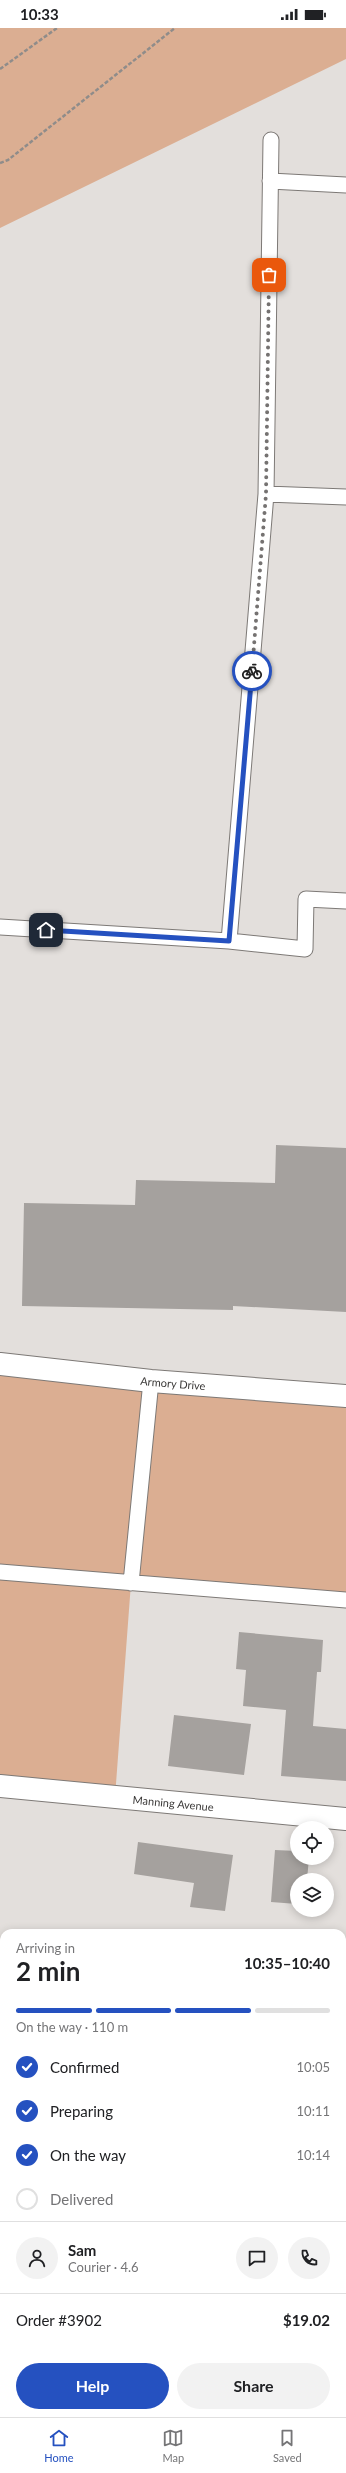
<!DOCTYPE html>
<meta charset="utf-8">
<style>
body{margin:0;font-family:Lato,sans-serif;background:#f2f2f2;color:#202124;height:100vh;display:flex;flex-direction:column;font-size:15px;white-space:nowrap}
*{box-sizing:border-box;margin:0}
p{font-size:13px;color:#757577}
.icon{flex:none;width:22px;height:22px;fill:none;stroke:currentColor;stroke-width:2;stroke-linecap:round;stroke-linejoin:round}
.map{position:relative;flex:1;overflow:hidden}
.panel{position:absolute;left:0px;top:1901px;width:346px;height:488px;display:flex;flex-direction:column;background:#fff;border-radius:12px 12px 0 0;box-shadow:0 2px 10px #0003}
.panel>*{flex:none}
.controls{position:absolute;left:290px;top:1793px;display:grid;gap:8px}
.controls a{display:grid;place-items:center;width:44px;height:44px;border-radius:50%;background:#fff;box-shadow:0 2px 10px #0003;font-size:20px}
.pin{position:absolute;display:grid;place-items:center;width:34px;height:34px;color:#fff;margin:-17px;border-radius:8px;box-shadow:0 2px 6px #0006}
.courier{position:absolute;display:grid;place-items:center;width:40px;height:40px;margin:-20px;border:3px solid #2551c0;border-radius:50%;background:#fff;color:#222;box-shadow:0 1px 5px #0007}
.head em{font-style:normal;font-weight:700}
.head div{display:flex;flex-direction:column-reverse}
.head{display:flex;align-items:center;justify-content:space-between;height:68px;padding:0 16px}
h1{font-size:26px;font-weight:700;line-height:30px}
.bar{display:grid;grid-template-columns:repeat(4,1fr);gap:6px 4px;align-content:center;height:48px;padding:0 16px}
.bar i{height:5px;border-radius:3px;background:#e0e0e0}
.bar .on{background:#2551c0}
.bar p{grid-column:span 4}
.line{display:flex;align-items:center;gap:10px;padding:0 16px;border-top:1px solid #e0e0e0}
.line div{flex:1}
.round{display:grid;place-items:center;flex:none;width:42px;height:42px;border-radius:21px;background:#f2f2f2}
ol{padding:0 16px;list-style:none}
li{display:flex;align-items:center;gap:12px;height:44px}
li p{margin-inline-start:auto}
li .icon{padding:4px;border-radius:50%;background:#2551c0;color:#fff;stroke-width:4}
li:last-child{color:#757577}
li i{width:22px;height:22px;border:2px solid #e0e0e0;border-radius:50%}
.primary-button{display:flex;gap:8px;margin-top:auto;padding:8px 16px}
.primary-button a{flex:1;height:46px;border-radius:24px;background:#2551c0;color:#fff;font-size:16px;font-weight:700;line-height:46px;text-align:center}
.primary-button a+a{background:#f2f2f2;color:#202124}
.status{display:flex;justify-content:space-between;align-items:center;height:28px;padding:0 20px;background:#fff;direction:ltr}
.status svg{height:11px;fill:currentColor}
.tabs{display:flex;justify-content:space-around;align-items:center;height:56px;border-top:1px solid #e0e0e0;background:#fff;font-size:11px;color:#757577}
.tabs a{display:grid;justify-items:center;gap:2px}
.tabs .on{color:#2551c0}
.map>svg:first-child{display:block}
.green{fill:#dbae92}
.building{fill:#a5a19e}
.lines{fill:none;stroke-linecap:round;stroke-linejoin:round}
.service-casing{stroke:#7d7976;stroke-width:17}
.minor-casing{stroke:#7d7976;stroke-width:24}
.path{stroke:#8f8c8a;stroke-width:2.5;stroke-dasharray:4 2;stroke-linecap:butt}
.service{stroke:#fff;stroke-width:15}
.minor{stroke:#fff;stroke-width:22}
.done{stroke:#757271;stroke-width:4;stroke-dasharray:0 7.2}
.route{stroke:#2551c0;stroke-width:5}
.labels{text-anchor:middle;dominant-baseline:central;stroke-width:4;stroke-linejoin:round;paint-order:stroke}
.street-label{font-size:11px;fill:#3a3837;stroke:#fff}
</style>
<div class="status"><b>10:33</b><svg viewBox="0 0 49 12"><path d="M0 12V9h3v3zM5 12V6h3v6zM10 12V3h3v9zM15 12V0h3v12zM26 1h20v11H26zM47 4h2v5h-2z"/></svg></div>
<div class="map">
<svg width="346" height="2389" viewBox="0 0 346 2389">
<rect width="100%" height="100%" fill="#e3dfdc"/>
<path class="green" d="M0 0H346V31L0 200Z
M0 1336 346 1368V1572L131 1555 115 1769 0 1758Z
M0 1981H4V2385H342V2012H346V2389H0Z"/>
<path class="building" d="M276 1117 346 1120V1284L233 1278V1282L22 1278 24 1175 135 1177 136 1152 275 1155Z
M239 1604 323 1612 321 1644H317L313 1698 346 1701V1753L281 1748 286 1682 243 1678 246 1642 236 1641Z
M174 1687 251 1696 244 1747 168 1738Z
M138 1814 233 1827 225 1883 190 1879 194 1855 134 1846Z
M275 1822 297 1823V1830H309L307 1852H297V1876L271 1874Z"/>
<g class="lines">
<g class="service-casing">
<path id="service" d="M270 153 346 157
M266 466 346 469
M0 899 229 913 305 921 306 871 346 873
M229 913 266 466 271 112
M0 1544 346 1572
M131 1555 151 1353
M0 1981H4
M342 2012H346"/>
</g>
<g class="minor-casing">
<g id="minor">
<path id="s1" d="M0 1336 151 1353 346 1368"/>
<path id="s2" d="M0 1758 346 1791"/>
</g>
</g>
<path class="path" d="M0 41 57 0
M0 135 8 132 175 0
M0 2015H4
M342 2047H346
M0 2064 4 2060
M0 2366 4 2371
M31 2385 69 2389"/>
<use href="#service" class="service"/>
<use href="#minor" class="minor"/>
</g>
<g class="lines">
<path class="done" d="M252 643 266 466 269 247"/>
<path class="route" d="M46 902 229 913 252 643"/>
</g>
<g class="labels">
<g class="street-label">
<text stroke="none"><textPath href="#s1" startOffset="174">Armory Drive</textPath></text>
<text stroke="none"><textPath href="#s2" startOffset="174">Manning Avenue</textPath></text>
</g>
</g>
</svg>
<div class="controls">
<a><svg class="icon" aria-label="locate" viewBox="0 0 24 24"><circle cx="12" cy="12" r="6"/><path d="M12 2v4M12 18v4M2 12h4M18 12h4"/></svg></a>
<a><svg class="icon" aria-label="layers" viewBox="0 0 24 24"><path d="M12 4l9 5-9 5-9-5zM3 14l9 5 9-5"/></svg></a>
</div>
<div class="pin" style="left:269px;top:247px;background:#ea580c"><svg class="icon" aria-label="bag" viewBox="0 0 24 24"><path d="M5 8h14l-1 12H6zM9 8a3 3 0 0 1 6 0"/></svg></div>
<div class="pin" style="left:46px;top:902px;background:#1f2937"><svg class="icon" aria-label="home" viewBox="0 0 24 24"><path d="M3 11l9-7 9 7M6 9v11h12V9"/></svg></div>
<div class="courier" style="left:252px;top:643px"><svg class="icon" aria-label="bike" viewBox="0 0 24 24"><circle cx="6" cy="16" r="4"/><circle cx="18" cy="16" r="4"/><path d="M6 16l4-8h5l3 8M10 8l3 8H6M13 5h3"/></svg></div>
<section class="panel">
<div class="head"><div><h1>2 min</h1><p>Arriving in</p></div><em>10:35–10:40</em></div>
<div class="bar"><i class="on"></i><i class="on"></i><i class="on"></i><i></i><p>On the way · 110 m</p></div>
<ol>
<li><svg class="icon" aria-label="check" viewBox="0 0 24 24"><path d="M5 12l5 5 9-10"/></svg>Confirmed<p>10:05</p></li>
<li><svg class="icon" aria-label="check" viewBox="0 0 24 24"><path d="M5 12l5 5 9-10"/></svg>Preparing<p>10:11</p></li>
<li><svg class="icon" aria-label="check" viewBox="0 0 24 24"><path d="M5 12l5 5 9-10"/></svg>On the way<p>10:14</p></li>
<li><i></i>Delivered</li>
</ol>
<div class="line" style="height:72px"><a class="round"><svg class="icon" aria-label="person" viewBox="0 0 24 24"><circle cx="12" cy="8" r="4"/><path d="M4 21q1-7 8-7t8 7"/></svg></a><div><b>Sam</b><p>Courier · 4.6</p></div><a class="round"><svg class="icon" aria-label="chat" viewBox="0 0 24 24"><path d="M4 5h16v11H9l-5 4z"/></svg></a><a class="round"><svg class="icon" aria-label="phone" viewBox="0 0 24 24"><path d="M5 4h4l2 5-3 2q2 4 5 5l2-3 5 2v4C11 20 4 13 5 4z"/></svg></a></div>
<div class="line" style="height:52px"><div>Order #3902</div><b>$19.02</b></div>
<div class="primary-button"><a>Help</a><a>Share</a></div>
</section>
</div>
<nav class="tabs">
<a class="on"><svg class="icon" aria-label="home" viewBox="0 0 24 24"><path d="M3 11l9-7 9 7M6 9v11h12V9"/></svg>Home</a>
<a><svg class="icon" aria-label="map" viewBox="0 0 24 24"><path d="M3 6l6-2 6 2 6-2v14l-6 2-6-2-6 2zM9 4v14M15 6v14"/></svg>Map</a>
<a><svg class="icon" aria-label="saved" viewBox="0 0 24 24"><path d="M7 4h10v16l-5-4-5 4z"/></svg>Saved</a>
</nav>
